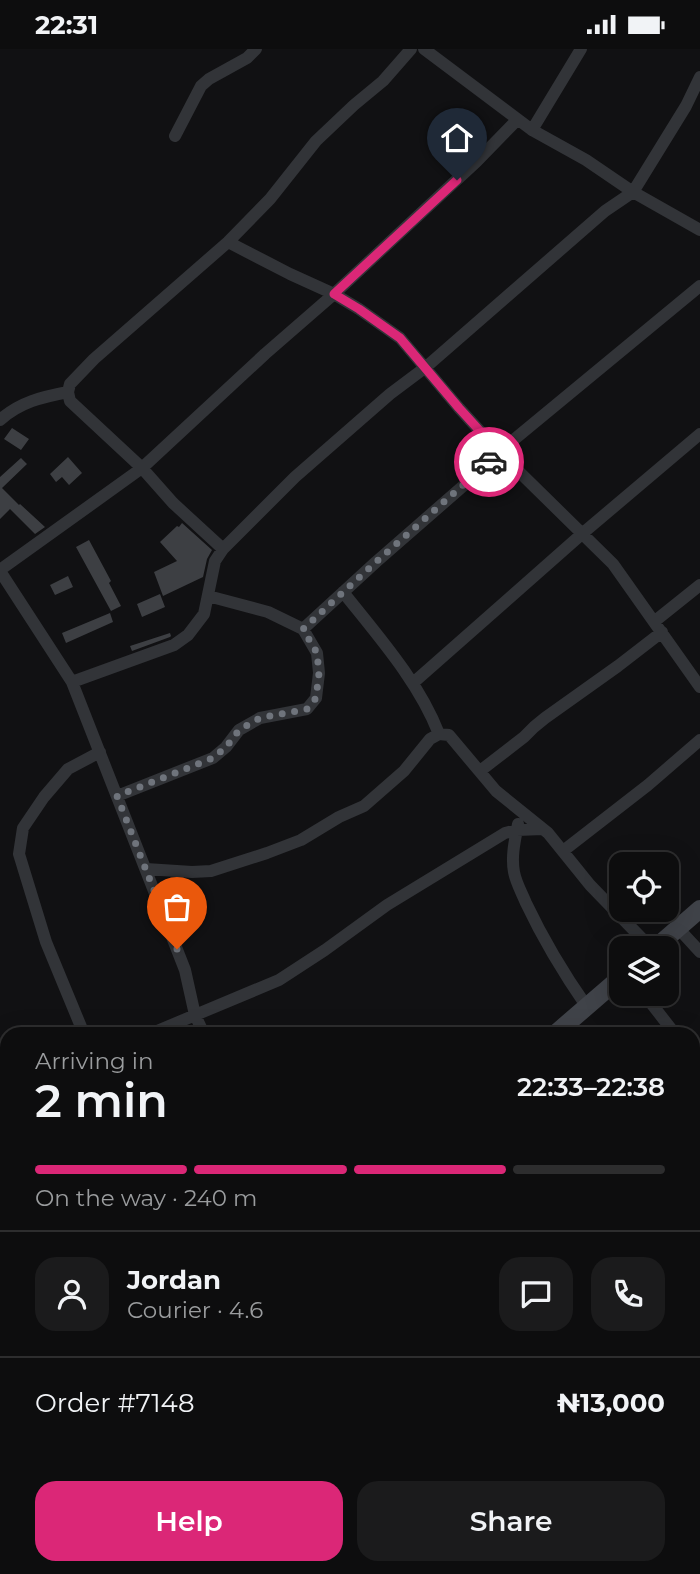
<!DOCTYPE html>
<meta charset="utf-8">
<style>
body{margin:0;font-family:Montserrat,sans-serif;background:#1b1b1c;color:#f1f3f6;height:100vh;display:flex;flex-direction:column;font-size:26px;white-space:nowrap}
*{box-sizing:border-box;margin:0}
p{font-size:23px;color:#9a9c9e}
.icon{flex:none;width:38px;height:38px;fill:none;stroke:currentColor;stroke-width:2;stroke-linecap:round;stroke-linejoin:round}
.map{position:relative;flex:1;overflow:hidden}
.drawer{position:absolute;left:0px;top:978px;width:700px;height:548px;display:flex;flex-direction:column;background:#0d0d0e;border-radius:21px 21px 0 0;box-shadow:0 7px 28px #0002,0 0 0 2px #2d2d2e}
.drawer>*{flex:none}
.buttons{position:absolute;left:609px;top:803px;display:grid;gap:14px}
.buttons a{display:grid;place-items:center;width:70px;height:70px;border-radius:14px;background:#0d0d0e;box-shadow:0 7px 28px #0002,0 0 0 2px #2d2d2e;font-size:35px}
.pin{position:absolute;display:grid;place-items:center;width:60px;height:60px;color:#fff;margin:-72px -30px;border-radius:50% 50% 50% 0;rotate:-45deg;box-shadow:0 0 7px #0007}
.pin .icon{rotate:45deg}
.courier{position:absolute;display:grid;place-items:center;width:70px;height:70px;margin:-35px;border:5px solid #db2777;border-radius:50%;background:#fff;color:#222;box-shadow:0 2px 9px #0007}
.head em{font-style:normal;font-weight:600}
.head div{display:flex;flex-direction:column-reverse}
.head{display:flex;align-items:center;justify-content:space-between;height:119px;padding:0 35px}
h1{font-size:46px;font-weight:600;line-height:52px}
.bar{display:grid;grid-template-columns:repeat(4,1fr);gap:10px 7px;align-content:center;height:84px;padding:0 35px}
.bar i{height:9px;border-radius:5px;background:#2d2d2e}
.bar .on{background:#db2777}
.bar p{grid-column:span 4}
.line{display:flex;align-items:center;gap:18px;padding:0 35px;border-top:2px solid #2d2d2e}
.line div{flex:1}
.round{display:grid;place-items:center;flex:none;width:74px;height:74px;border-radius:21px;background:#1b1b1c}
.button{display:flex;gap:14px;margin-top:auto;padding:14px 35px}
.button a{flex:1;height:80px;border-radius:21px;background:#db2777;color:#fff;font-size:28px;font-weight:600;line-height:80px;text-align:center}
.button a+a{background:#1b1b1c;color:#f1f3f6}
.status{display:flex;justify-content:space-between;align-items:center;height:49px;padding:0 35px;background:#0d0d0e;direction:ltr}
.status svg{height:19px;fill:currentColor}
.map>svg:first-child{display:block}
.building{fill:#3d3f43}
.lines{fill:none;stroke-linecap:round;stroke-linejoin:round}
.minor{stroke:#323438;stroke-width:12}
.secondary{stroke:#404349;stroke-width:18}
.done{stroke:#6f747c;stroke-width:7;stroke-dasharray:0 12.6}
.route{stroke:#db2777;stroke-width:9}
</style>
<div class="status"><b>22:31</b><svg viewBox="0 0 49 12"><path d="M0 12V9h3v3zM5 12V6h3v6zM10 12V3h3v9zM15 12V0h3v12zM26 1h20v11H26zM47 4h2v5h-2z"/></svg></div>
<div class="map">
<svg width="700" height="1525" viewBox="0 0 700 1525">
<rect width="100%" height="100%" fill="#111113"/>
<path class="building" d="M12 379 29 390 21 401 4 390Z
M68 408 82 424 69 436 62 428 56 433 50 425Z
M21 409 27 415 2 439 19 456 20 455 45 478 35 485 10 460 0 470V428Z
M182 474 212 501 207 510 203 528 163 547 154 523 177 512 160 493 177 477 179 478Z
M89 491 111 532 109 534 121 557 111 562 76 498Z
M68 527 73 538 55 546 50 536Z
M160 545 165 558 142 568 137 555Z
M110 564 113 573 66 594 62 584Z
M170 584 171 587 170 588 132 602 130 597Z"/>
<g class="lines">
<path class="minor" d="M424 0 532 81 586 111 633 143 700 181
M532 81 581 0
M175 87 201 37 209 30 247 9 256 0
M228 193 290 225 334 245 359 260 400 289 459 359 499 403 613 515 700 638
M0 371C20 353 42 348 68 343
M223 500 173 454 142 419 70 352 68 343 70 335 94 310 228 193 270 150 316 92 354 56 383 32 411 0
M0 521 142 419 265 305 334 245 477 112 517 71
M0 522 72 633 185 921 195 966 204 985
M343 543C378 587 419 633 439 685
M655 572 700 536
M303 580 376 513 470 431 499 403 700 237
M72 633 174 596 188 586 204 565 215 512 223 500 295 428 390 345 426 318 605 162 633 143 686 57 700 28
M413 634 583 484 700 385
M480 722 524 688 534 678 545 669 618 617 662 583
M117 747 213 709 226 698 239 681 260 669 307 660 316 649 319 624 317 604 303 580 268 563 208 547
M518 775C515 791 511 807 514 823 516 834 522 844 526 854 543 890 564 925 587 958
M563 802 648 736 700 691
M146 820 192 823 211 822 267 804 301 791 339 768 364 757 404 722 430 690 439 685 449 686 496 742 548 784 590 836 652 900
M678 879 700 903
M644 945 675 985
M84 985 46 893 19 805 23 779 44 748 68 720 100 703
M150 985 279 931 325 901 387 856 505 784 517 781 543 780
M0 1041 7 1039
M0 1173 7 1172
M0 1309 7 1311
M0 1407 7 1403
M693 1434 700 1439
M188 1519 189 1525
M492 1519 497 1525"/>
<path class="secondary" d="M654 900 700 860
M555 985 621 928
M0 1442 7 1438"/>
</g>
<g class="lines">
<path class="done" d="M177 900 117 747 213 709 226 698 239 681 260 669 307 660 316 649 319 624 317 604 303 580 376 513 489 413"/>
<path class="route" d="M457 131 334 245 359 260 400 289 459 359 499 403 489 413"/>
</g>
</svg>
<div class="buttons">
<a><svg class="icon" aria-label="locate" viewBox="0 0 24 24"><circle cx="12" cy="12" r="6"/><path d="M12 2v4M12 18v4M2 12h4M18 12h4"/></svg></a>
<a><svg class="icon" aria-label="layers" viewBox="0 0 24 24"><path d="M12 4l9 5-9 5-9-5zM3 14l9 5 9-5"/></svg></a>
</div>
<div class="pin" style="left:177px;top:900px;background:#ea580c"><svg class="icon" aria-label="bag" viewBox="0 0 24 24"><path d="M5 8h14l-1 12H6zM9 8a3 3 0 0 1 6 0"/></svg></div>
<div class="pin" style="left:457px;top:131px;background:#1f2937"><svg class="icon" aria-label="home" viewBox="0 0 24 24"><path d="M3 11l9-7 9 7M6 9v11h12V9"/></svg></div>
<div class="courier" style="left:489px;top:413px"><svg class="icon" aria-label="car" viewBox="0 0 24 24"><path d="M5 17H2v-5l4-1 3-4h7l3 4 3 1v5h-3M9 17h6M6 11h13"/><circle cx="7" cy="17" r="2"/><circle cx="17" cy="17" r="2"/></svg></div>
<section class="drawer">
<div class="head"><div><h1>2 min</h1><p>Arriving in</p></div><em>22:33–22:38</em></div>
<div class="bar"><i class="on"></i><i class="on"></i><i class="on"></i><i></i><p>On the way · 240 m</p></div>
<div class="line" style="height:126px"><a class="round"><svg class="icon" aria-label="person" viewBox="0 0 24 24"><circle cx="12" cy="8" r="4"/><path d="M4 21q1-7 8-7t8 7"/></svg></a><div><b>Jordan</b><p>Courier · 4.6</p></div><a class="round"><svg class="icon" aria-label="chat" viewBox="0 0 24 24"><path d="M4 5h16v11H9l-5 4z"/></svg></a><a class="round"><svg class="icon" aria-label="phone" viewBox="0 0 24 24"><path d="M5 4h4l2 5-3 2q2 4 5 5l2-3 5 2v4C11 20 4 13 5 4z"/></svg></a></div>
<div class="line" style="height:91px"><div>Order #7148</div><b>₦13,000</b></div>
<div class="button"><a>Help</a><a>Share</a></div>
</section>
</div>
